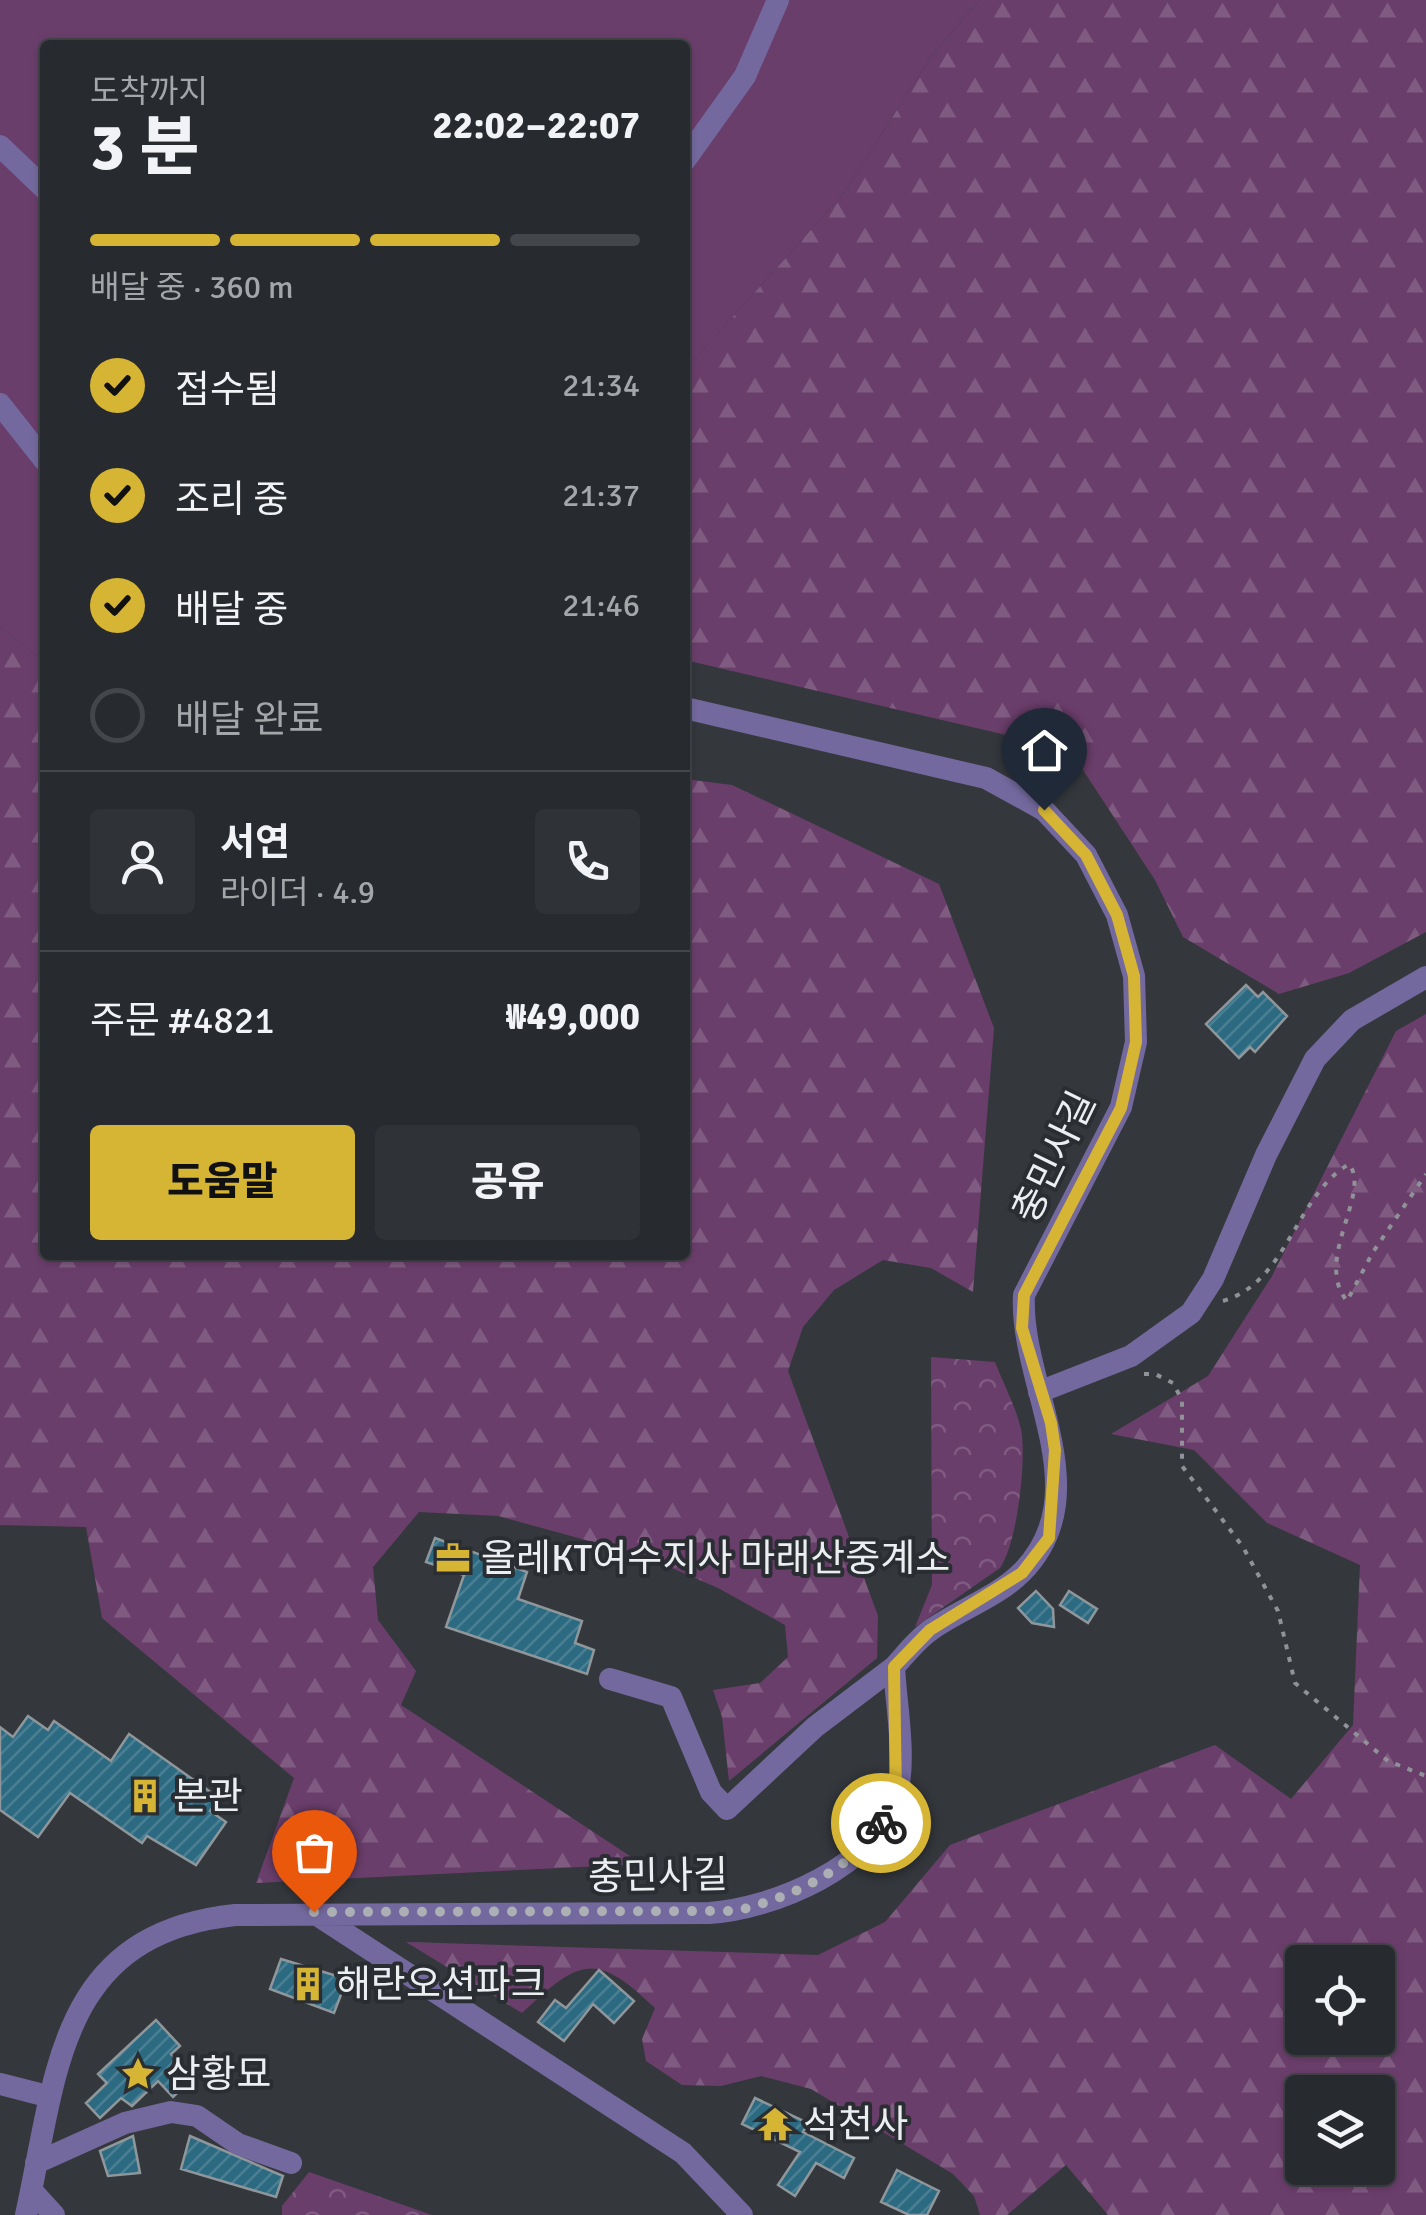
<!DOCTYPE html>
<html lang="ko">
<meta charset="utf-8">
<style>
body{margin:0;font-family:Signika,"Noto Sans KR",sans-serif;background:#2f3236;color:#f1f3f6;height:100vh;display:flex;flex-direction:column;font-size:38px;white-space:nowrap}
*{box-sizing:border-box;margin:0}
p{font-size:32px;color:#a4a7aa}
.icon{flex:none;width:55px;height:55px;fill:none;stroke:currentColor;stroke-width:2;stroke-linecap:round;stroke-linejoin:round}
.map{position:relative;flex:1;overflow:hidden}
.details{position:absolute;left:40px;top:40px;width:650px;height:1220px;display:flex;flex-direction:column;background:#272a2e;border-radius:10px;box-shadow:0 2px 8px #0004,0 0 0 2px #43464a}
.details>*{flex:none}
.buttons{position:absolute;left:1285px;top:1945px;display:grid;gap:20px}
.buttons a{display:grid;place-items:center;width:110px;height:110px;border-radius:10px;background:#272a2e;box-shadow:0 2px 8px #0004,0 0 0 2px #43464a;font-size:50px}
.pin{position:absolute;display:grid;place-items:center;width:85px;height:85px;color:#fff;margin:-102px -42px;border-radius:50% 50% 50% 0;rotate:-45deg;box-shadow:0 0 10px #0007}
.pin .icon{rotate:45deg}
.courier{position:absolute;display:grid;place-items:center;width:100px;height:100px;margin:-50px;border:8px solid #d6b534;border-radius:50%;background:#fff;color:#222;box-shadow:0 2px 12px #0007}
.summary em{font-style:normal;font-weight:800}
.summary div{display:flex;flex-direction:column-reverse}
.summary{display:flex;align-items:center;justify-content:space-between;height:170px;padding:0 50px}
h1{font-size:65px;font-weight:800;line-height:75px}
.bar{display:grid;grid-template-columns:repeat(4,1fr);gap:15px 10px;align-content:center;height:120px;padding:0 50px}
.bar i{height:12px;border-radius:8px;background:#43464a}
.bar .selected{background:#d6b534}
.bar p{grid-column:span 4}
.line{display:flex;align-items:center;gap:25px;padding:0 50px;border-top:2px solid #43464a}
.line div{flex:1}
.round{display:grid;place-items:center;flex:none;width:105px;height:105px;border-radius:10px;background:#2f3236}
ol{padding:0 50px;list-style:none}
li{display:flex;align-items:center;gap:30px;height:110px}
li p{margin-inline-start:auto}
li .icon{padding:10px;border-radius:50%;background:#d6b534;color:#111;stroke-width:4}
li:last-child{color:#a4a7aa}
li i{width:55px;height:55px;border:5px solid #43464a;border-radius:50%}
.action{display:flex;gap:20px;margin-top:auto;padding:20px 50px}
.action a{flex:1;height:115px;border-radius:10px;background:#d6b534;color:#111;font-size:40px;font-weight:800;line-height:115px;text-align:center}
.action a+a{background:#2f3236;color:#f1f3f6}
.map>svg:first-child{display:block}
.grass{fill:#6a3e6b}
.forest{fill:url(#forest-firs);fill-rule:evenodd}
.park{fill:url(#park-crowns)}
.building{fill:url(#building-hatch);stroke:#8f979b;stroke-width:2.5}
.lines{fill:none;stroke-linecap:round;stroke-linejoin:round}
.path{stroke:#8f9397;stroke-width:4;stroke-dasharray:5 8;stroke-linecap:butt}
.minor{stroke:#74699e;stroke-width:22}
.done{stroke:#acafb3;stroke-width:10;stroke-dasharray:0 18}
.route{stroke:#d6b534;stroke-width:12}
.labels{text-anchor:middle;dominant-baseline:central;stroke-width:8;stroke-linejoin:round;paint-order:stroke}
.street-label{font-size:38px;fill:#eceff2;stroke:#2a2e33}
.poi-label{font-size:38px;fill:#eceff2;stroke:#2a2e33;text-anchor:start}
</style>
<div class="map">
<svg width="1426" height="2215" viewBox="0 0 1426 2215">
<defs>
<pattern id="forest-firs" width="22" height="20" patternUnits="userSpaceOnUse" patternTransform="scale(2.5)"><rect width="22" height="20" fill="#6a3e6b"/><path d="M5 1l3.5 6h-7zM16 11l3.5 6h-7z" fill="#7f5a81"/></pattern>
<pattern id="park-crowns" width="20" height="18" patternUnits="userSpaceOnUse" patternTransform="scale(2.5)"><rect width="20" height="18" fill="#6a3e6b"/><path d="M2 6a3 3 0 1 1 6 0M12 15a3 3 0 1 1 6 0" fill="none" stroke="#7f5a81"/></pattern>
<pattern id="building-hatch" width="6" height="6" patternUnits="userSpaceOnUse" patternTransform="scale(2.5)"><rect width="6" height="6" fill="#2c6a82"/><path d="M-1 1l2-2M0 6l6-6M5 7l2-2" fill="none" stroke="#4b8094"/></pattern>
</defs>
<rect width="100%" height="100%" fill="#34383d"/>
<path class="grass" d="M0 0H980L932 55 844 193 685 370V45H45V662L0 627Z"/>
<path class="forest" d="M980 0H1426V932L1349 973 1279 994 1183 937 1155 880 1070 750 685 660V370L844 193 932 55Z
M0 627 45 662V1255H685V779L732 785 939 884 994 1028 973 1292 931 1268 883 1260 834 1290 803 1327 788 1371 878 1616 877 1658 729 1781 722 1717 713 1690 760 1683 788 1657 785 1625 718 1588 644 1556 498 1516 419 1512 373 1567 378 1620 416 1671 401 1705 642 1864 256 1883 294 1778 102 1618 86 1527 0 1525Z
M1426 1014V2215H1108L1066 2165 1007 2215H980L974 2196 953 2174 811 2089 761 2076 721 2086 682 2085 646 2061 642 2039 655 2008C596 1951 580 1958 522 2013L406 1942 818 1955 885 1922 950 1845 1215 1745 1291 1799 1353 1725 1360 1565 1267 1523 1194 1450 1111 1434 1208 1376 1272 1276 1396 1031ZM1378 1962V2038H1302V1962ZM1378 2092V2168H1302V2092Z"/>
<path class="park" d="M931 1357 995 1362C1003 1383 1016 1407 1021 1429 1027 1458 1017 1545 1000 1568L915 1627 932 1585Z
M309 2172 432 2215H282V2206Z"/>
<path class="building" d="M1246 985 1258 997 1263 992 1287 1016 1255 1052 1250 1047 1239 1058 1206 1024Z
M435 1538 527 1572 518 1599 582 1621 575 1643 594 1650 587 1674 446 1627 464 1575 426 1562Z
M1036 1591 1053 1609 1054 1627 1032 1623 1018 1608Z
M1069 1591 1097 1609 1088 1623 1060 1605Z
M28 1716 48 1730 54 1721 111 1761 129 1734 219 1798 210 1811 226 1822 196 1865 147 1836 142 1843 70 1793 38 1837 0 1810V1727L13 1737Z
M281 1959 347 1979 334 2013 270 1989Z
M599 1970 634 2001 614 2023 593 2004 564 2041 538 2022 555 2000 566 2008Z
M156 2020 180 2046 171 2054 194 2077 173 2097 158 2081 132 2106 121 2098 100 2118 86 2103 107 2083 98 2074Z
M755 2098 808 2123 803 2132 854 2158 844 2178 816 2163 795 2196 778 2185 800 2152 742 2124Z
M133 2136 140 2173 108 2176 100 2151Z
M190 2136 283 2176 276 2197 181 2169Z
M897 2170 939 2191 927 2215H909L881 2202Z"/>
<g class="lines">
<path class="path" d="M1223 1301C1288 1282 1295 1196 1349 1164 1372 1193 1313 1260 1347 1301L1373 1252 1426 1174
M1144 1374H1155L1173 1383 1182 1400V1466L1243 1547 1278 1611 1295 1683 1388 1761 1426 1776"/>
<path class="minor" d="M0 146 45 189
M685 160 745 76 778 0
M0 404 45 461
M1039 1392 1131 1356 1191 1313 1213 1279 1266 1155 1315 1059 1352 1020 1426 977
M610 1679 671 1697 711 1792 727 1809 815 1727 894 1667
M314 1913 683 2153 742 2215
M0 2084 47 2096
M36 2163 125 2123 171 2112 197 2116 238 2144 291 2163
M32 2191 54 2215
M26 2215C57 2075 57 1934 235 1915L709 1913C773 1909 877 1866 896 1798 907 1759 896 1706 894 1667 906 1654 917 1639 932 1629 961 1609 997 1597 1022 1572 1100 1493 1019 1384 1024 1295L1121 1107 1136 1042 1134 976 1117 915 1086 855 1044 810 986 778 685 708"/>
</g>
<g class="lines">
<path class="done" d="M314 1912 736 1911C791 1897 849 1872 881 1823"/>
<path class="route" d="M881 1823 896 1798 894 1667 930 1630 1022 1573 1049 1538 1055 1450 1051 1423 1022 1328 1024 1295 1121 1108 1136 1042 1134 976 1117 915 1086 855 1044 810"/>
</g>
<defs>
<g id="office-bare" transform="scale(2.7)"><path d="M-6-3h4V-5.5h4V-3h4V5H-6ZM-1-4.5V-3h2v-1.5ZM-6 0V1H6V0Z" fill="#d6b534" stroke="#2a2e33" stroke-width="2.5" paint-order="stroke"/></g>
<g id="building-bare" transform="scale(2.7)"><path d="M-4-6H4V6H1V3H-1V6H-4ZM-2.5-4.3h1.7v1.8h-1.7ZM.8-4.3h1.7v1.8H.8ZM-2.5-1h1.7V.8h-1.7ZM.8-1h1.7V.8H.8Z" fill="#d6b534" stroke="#2a2e33" stroke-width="2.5" paint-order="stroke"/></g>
<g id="sight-bare" transform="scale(2.7)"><path d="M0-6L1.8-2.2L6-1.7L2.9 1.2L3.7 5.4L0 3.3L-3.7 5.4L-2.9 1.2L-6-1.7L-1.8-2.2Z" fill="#d6b534" stroke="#2a2e33" stroke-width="2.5" paint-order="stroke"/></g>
<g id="temple-bare" transform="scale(2.7)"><path d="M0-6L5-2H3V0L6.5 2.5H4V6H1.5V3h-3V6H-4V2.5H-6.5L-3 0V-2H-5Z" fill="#d6b534" stroke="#2a2e33" stroke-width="2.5" paint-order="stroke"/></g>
</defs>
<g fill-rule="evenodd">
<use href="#office-bare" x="453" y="1558"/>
<use href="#building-bare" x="145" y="1796"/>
<use href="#building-bare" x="308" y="1984"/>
<use href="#sight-bare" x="138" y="2074"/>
<use href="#temple-bare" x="775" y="2124"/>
</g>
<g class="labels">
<g class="street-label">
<text transform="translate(1054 1157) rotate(-64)">충민사길</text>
<text transform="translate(658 1876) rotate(-1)">충민사길</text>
</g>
<g class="poi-label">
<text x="481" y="1558">올레KT여수지사 마래산중계소</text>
<text x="173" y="1796">본관</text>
<text x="336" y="1984">해란오션파크</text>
<text x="166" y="2074">삼황묘</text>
<text x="803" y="2124">석천사</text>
</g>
</g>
</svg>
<div class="buttons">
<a><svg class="icon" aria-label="locate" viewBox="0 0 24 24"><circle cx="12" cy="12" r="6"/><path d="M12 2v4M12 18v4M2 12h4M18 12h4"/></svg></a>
<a><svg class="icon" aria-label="layers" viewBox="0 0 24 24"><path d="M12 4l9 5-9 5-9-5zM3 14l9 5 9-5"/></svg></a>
</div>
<div class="pin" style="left:314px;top:1912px;background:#ea580c"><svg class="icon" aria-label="bag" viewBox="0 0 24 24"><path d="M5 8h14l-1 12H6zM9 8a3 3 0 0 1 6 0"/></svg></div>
<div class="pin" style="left:1044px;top:810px;background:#1f2937"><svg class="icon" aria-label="home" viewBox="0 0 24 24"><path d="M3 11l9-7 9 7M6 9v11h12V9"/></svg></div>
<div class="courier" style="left:881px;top:1823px"><svg class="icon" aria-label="bike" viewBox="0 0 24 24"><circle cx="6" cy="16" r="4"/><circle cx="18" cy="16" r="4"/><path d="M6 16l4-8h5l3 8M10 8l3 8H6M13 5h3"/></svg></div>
<section class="details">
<div class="summary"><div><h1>3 분</h1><p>도착까지</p></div><em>22:02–22:07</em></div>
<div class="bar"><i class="selected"></i><i class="selected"></i><i class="selected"></i><i></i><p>배달 중 · 360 m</p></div>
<ol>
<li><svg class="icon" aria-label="check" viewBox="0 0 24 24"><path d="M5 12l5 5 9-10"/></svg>접수됨<p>21:34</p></li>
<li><svg class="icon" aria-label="check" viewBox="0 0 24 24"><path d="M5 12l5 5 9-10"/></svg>조리 중<p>21:37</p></li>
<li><svg class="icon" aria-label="check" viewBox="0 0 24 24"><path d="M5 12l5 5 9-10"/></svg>배달 중<p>21:46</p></li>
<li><i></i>배달 완료</li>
</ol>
<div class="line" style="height:180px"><a class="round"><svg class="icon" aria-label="person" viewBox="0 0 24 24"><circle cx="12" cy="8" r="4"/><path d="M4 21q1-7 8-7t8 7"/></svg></a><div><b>서연</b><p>라이더 · 4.9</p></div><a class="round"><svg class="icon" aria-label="phone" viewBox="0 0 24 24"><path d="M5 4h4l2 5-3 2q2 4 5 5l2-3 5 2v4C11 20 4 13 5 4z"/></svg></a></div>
<div class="line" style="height:130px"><div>주문 #4821</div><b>₩49,000</b></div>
<div class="action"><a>도움말</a><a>공유</a></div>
</section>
</div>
